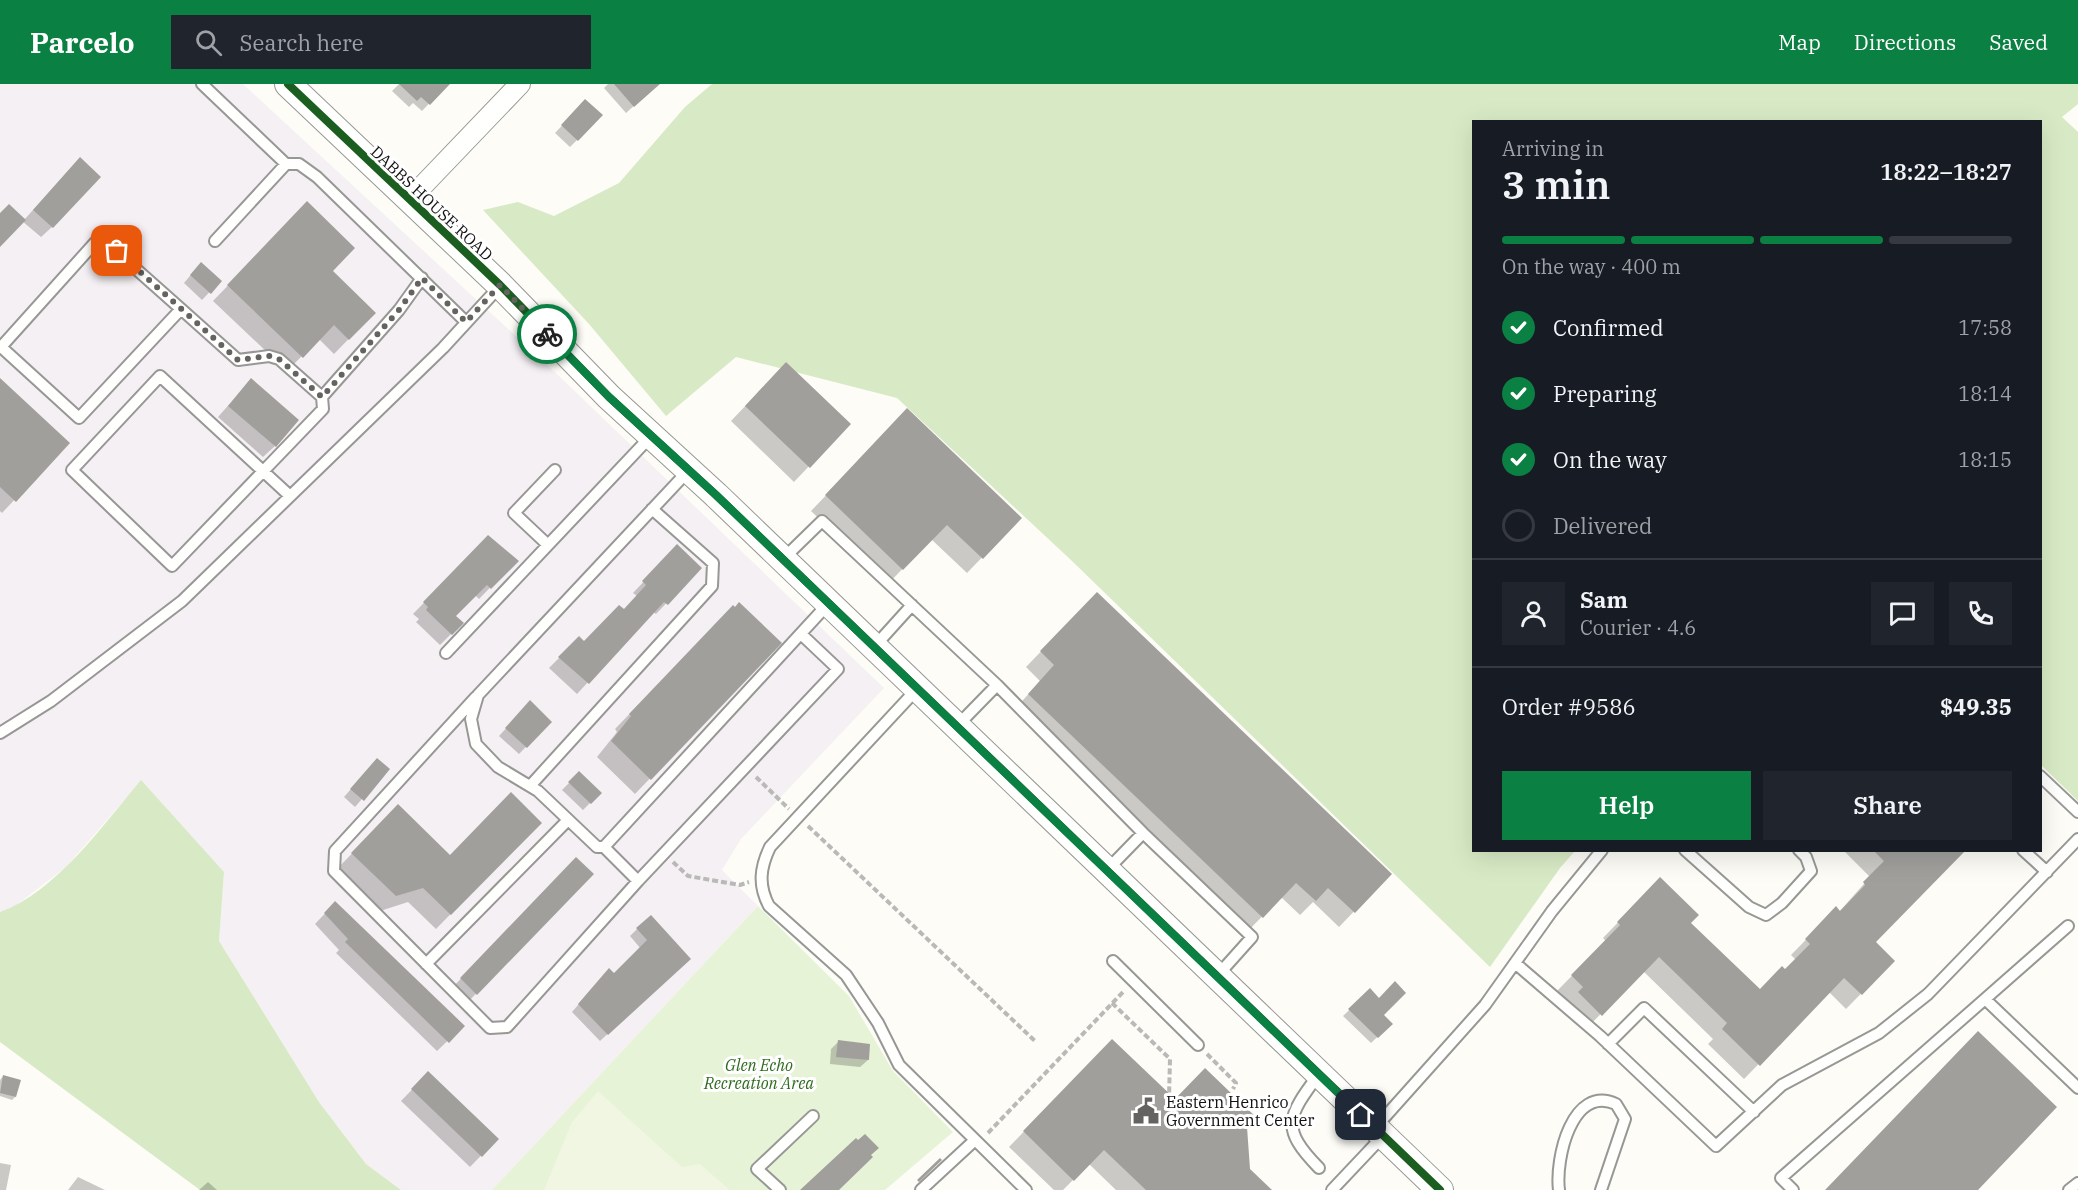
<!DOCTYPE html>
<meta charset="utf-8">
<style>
body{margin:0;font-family:"IBM Plex Serif",serif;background:#20242c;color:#f1f3f6;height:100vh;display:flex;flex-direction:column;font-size:22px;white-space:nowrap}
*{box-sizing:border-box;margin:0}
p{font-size:20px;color:#9ea1a6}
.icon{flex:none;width:33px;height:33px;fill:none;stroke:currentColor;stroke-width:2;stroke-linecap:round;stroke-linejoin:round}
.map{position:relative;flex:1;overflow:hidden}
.side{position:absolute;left:1472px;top:36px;width:570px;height:732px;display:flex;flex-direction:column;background:#171b24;border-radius:0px;box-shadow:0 6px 24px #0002}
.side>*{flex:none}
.pin{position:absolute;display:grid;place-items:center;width:51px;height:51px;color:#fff;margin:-26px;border-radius:12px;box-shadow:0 3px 9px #0006}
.courier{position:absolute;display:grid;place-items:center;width:60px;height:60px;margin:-30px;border:4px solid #0b8043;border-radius:50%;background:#fff;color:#222;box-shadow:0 2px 8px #0007}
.head em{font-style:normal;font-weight:600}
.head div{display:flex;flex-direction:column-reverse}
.head{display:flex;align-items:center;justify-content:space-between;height:102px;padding:0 30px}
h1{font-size:39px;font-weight:600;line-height:45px}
.bar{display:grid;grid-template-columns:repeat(4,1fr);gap:9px 6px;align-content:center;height:72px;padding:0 30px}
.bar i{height:8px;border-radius:4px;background:#363941}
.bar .active{background:#0b8043}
.bar p{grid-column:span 4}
.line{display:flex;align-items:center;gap:15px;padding:0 30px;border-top:2px solid #363941}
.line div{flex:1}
.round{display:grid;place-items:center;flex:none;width:63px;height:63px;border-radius:0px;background:#20242c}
ol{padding:0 30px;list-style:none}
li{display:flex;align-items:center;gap:18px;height:66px}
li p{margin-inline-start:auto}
li .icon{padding:6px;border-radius:50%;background:#0b8043;color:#fff;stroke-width:4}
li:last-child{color:#9ea1a6}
li i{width:33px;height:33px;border:3px solid #363941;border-radius:50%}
.action{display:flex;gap:12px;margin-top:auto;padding:12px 30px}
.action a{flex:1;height:69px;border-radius:0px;background:#0b8043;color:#fff;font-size:24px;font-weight:600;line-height:69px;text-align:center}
.action a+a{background:#20242c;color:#f1f3f6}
header{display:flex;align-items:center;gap:36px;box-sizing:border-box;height:84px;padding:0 30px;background:#0b8043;color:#fff}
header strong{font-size:28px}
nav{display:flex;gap:33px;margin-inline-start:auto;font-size:21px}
.search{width:420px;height:54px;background:#20242c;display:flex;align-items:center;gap:15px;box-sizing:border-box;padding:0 21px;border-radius:0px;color:#9ea1a6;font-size:22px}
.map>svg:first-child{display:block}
.industrial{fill:#f5f0f3}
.green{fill:#e7f3d7}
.forest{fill:#d8eac5}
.pitch{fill:#f0f6e1}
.shadow{fill:#0003}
.building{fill:#a19f9c}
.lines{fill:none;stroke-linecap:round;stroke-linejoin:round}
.service-casing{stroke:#979795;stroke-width:14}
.minor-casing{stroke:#979795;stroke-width:22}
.tertiary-casing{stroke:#979795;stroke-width:28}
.path{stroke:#b9b9b8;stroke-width:4;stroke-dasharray:6 3;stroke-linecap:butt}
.service{stroke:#fffffe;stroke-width:10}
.minor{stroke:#fffffe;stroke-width:20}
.tertiary{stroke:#fffffe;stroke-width:26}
.cycleway-casing{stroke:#fff;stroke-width:11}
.cycleway{stroke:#1b5e20;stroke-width:8}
.done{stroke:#646362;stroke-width:6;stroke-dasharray:0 10.8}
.route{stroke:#0b8043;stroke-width:8}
.labels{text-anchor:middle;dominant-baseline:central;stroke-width:6;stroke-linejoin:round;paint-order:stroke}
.street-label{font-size:16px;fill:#111;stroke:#fff}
.park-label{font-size:16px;font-style:italic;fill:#2f6b1f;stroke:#fff}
.poi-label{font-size:16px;fill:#111;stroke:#fff;text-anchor:start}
</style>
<header>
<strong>Parcelo</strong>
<div class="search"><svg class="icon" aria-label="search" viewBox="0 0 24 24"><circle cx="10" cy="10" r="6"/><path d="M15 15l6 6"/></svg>Search here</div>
<nav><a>Map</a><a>Directions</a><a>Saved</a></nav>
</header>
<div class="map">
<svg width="2078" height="1106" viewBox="0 0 2078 1106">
<rect width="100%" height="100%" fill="#fdfcf7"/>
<path class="industrial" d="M0 0H243L559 292 884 604 741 755 722 786 758 822 492 1106H401L366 1080 319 1018 219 857 224 788 141 697 66 783 15 822 0 828Z"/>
<path class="green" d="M758 822 849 912 893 987 953 1048 885 1106H492Z"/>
<path class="forest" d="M712 0H2078V20L2062 33 2078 48V717L2040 680V38H1473V766L1575 767 1560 784 1490 883 1072 477 897 314 736 273 666 332 589 240 483 126 518 118 554 132 619 99 685 23Z
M141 696 224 788 219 857 319 1018 366 1080 401 1106H200L0 958V828C56 808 103 741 141 696Z"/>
<path class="pitch" d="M598 1007 682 1083 700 1080 730 1106H544L572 1038Z"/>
<path class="shadow" d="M399 0H436L442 6 422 27 413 19 409 23 392 7Z
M608 0H648L645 12 626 29 604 4Z
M585 17 601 32 570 63 555 49Z
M69 86 52 143 41 153 22 137 0 161V131L24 136Z
M293 134 331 187 374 229 334 270 319 255 287 287 213 217Z
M194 187 220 197 202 216 184 199Z
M771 295 849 340 794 398 731 337Z
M0 296 68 359 2 429 0 427Z
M240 308 275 362 263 373 218 333Z
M893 341 1020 434 967 489 931 455 888 500 811 427Z
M488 453 516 477 479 515 475 511 454 532 462 539 440 561 416 538 419 535 413 530Z
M667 473 700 484 656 530 653 528 577 610 549 584 579 554 584 559 623 527 637 512 633 509Z
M1082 525 1390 790 1339 843 1313 818 1300 831 1281 813 1247 848 1015 625 1040 597 1026 583Z
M718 538 780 559 635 710 597 673 617 648 615 645Z
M523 626 550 638 519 670 499 652Z
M370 683 388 685 355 723 344 713Z
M579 689 600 709 583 726 562 706Z
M398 722 450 773 540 739 436 845 408 818 380 827 337 785Z
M1843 766H1955L1874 858 1893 877 1846 925 1829 908 1744 995 1708 960 1713 955 1643 887 1586 945 1569 919 1557 907 1606 857 1603 854 1660 795 1689 839 1760 907 1796 876 1791 871 1836 825 1839 828 1870 793Z
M576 775 592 790 465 921 450 906Z
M335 819 463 942 437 967 336 869 339 866 315 840Z
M637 845 681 882 600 957 572 928 602 893 614 891 641 865 630 852Z
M1370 906 1382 931 1391 940 1371 959 1343 932Z
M838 958 868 976 860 983 830 980 831 965Z
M1097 972 1174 1017 1246 1043 1249 1086 1270 1106H1116L1089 1080 1063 1106H1054L1009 1063Z
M428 989 497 1055 470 1083 401 1017Z
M3 992 15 1013 12 1016 0 1012V996Z
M0 1079 11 1081 6 1106H0Z
M78 1093 105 1106H68Z
M208 1098 217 1106H199Z"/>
<path class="building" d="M399 0H450L430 21 421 13 417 17Z
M614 0H660L634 23Z
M585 15 603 31 578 57 561 41Z
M80 73 101 93 53 144 33 126Z
M307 117 355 164 333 187 376 229 349 256 334 241 303 274 227 201Z
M9 120 26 136 0 163V129Z
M201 178 222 197 211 210 190 191Z
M786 278 851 340 810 384 745 322Z
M0 294 70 359 16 418 0 403Z
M251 294 299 336 276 363 228 322Z
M907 324 1022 434 983 475 947 441 903 486 825 411Z
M488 451 519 477 491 505 487 501 456 532 464 539 452 551 426 526 428 523 423 518Z
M677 460 702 484 668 521 664 518 589 600 558 573 579 552 584 557 619 521 624 525 646 501 642 497Z
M1097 508 1392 790 1355 829 1328 804 1316 817 1296 799 1263 834 1028 610 1054 581 1040 567Z
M739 518 782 559 651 696 611 657 631 632 629 630 733 521 735 523Z
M530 616 552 638 527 664 505 644Z
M377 674 390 685 364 717 350 705Z
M579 687 602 709 591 720 568 698Z
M511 708 542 739 451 831 423 804 396 812 351 769 398 720 450 771Z
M1873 766H1966L1876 858 1895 877 1862 911 1844 894 1760 982 1722 945 1727 939 1659 873 1602 932 1578 908 1583 903 1571 891 1620 841 1617 838 1660 793 1699 831 1691 839 1760 905 1782 882 1785 885 1810 860 1805 855 1836 822 1840 827 1865 801 1863 798 1884 777Z
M576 773 594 790 477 911 460 894Z
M335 817 465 942 449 959 345 858 348 855 324 829Z
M651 831 691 875 608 951 578 920 609 884 614 889 647 856 636 844Z
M1395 897 1406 909 1384 931 1393 940 1378 954 1348 925 1370 904 1379 914Z
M1978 947 2057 1023 1978 1106H1825Z
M1112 955 1175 1015 1205 984 1257 1034 1247 1043 1250 1085 1272 1106H1146L1104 1066 1074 1097 1023 1047Z
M838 956 870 960 869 976 836 973Z
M428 987 499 1055 482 1073 411 1005Z
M3 991 21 996 16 1013 0 1009Z
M865 1050 879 1064 871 1071 873 1073 839 1106H800L856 1054 858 1056Z
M940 1074 942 1076 919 1098 917 1096Z"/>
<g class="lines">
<g class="service-casing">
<path id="service" d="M202 0 286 80 215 157
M286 80H299L317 93 466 238
M0 262 79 334 181 225 238 276 269 272 279 275 322 313 323 325 172 482 72 386 160 292 290 412
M1 263 100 153 181 225
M322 313 399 226 422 194
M689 386 478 611 471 635 476 660 498 683 538 707 597 763H604L828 520
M548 461 514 429 555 386
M783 475 822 437 997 601
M874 563 912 521
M446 569 651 352
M917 605 770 763C760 784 758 801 769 822L846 891 878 939 899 981 1026 1106
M476 613 335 767 334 787 490 944 507 943 638 797
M957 642 997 601 1143 749 1252 853 1218 891
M0 649 51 617 182 517 443 264 500 202
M2040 692 2078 728
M530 702 712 502 713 479 652 425
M604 763 638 797 838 585 801 550
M1685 766 1749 823 1766 831 1782 819 1811 787 1806 773 1799 766
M2023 766 2047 788
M1107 786 1143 749
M1113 877 1198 961
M1515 879 1600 952 1716 1062 1782 1001 1879 949 1928 910 2078 755
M426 880 568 736
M1985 915 2068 842
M1608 960 1644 924 1754 1028
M1319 990C1287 1033 1280 1044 1319 1084
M1375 1044 1485 921 1552 827 1602 766
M780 1106 757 1085 813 1032
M921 1106 975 1056
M1332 1106 1383 1052
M1559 1106C1555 1075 1572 1000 1616 1020L1625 1035 1601 1106
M1793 1106 1781 1094 1985 915 2078 1004
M2069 1106 2078 1099"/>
</g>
<g class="minor-casing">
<path id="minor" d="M408 117 520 0"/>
</g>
<g class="tertiary-casing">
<path id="tertiary" d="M288 0 500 201 609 313 716 411 1440 1106"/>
</g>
<path class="path" d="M756 693 789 725
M808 742 1036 958
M673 778 688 792 740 801 749 798
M1112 919 1170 975 1169 1013
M1207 970 1236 999 1233 1005
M988 1049 1124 907"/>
<use href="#service" class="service"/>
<use href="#minor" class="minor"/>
<use href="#tertiary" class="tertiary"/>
<g class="cycleway-casing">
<path id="cycleway" d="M288 0 500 201 609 313 716 411 1440 1106"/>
</g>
<use href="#cycleway" class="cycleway"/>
</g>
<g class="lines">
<path class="done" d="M117 167 238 276 269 272 279 275 322 313 399 226 422 194 466 238 500 201 547 250"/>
<path class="route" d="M547 250 609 313 716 411 1361 1031"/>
</g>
<defs>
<g id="civic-bare" transform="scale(2.07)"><path d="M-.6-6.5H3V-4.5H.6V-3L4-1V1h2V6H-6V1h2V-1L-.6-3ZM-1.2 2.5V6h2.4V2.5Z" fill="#646362" stroke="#fff" stroke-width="2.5" paint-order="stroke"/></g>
</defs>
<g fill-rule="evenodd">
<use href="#civic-bare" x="1146" y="1027"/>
</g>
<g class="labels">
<g class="street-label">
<text transform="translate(432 119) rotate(43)">DABBS HOUSE ROAD</text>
</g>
<g class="park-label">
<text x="759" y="981">Glen Echo<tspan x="759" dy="18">Recreation Area</tspan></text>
</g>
<g class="poi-label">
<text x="1166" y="1018">Eastern Henrico<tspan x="1166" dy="18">Government Center</tspan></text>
</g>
</g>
</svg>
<div class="pin" style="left:117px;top:167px;background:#ea580c"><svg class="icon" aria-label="bag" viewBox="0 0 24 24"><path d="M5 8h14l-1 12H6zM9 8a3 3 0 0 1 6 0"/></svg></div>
<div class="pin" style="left:1361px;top:1031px;background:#1f2937"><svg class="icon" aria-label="home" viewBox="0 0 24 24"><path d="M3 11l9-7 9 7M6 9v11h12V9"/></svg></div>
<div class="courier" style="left:547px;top:250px"><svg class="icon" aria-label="bike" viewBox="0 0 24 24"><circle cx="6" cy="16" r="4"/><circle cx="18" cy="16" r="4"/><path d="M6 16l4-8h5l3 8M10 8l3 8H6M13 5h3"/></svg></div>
<section class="side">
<div class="head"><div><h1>3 min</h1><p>Arriving in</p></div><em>18:22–18:27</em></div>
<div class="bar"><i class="active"></i><i class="active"></i><i class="active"></i><i></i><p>On the way · 400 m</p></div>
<ol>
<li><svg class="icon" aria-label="check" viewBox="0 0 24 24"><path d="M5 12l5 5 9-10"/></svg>Confirmed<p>17:58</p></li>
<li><svg class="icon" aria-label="check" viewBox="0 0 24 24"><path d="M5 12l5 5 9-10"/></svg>Preparing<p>18:14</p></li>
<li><svg class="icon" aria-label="check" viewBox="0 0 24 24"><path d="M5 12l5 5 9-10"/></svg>On the way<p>18:15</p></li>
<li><i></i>Delivered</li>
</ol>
<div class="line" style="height:108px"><a class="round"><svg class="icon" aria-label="person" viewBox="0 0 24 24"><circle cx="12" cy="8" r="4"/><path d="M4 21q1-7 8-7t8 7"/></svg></a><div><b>Sam</b><p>Courier · 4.6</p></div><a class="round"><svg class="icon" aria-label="chat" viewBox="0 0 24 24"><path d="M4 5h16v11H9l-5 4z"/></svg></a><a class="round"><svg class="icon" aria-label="phone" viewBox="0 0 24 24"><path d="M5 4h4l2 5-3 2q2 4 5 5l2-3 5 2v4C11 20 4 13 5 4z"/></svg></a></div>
<div class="line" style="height:78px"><div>Order #9586</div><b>$49.35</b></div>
<div class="action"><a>Help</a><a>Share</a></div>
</section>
</div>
